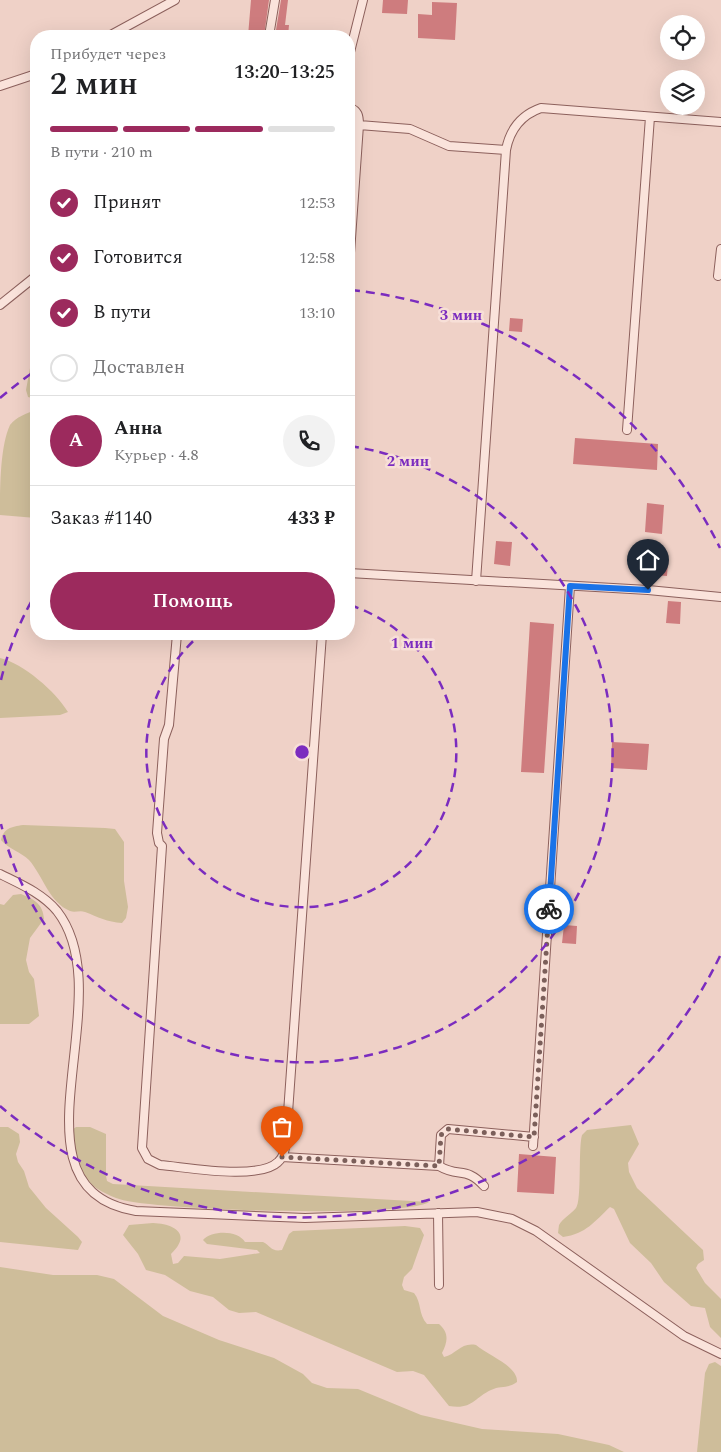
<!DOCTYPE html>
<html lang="ru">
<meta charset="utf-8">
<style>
body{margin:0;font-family:Spectral,serif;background:#f2f2f2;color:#202124;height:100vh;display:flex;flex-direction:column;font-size:19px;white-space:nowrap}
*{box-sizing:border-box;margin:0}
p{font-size:16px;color:#757577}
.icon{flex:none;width:28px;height:28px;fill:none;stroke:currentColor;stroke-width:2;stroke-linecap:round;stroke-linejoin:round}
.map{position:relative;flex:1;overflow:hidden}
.sheet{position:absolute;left:30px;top:30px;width:325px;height:610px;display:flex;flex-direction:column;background:#fff;border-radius:20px;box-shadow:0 5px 20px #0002}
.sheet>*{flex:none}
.tools{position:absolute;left:660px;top:15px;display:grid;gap:10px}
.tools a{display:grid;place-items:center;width:45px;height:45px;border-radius:50%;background:#fff;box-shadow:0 5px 20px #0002;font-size:25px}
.pin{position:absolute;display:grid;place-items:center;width:42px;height:42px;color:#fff;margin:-51px -21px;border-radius:50% 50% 50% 0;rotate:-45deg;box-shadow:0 0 5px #0007}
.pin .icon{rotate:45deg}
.courier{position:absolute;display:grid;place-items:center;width:50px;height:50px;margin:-25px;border:4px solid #1a73e8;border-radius:50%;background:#fff;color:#222;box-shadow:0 1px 6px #0007}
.head em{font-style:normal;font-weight:600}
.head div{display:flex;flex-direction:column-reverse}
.head{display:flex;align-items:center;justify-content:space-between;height:85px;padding:0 20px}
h1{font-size:32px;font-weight:600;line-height:38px}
.bar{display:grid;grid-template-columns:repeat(4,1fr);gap:8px 5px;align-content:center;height:60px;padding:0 20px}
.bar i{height:6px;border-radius:4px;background:#e0e0e0}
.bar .selected{background:#9c2a5d}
.bar p{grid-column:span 4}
.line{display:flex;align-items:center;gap:12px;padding:0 20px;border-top:1px solid #e0e0e0}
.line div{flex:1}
.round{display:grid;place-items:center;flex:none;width:52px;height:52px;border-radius:26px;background:#f2f2f2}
ol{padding:0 20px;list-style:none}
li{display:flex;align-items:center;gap:15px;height:55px}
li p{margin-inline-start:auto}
li .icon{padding:5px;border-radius:50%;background:#9c2a5d;color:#fff;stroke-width:4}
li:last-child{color:#757577}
li i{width:28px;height:28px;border:2px solid #e0e0e0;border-radius:50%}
.primary-button{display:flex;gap:10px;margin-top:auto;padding:10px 20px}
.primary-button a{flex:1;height:58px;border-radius:30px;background:#9c2a5d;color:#fff;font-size:20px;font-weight:600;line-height:58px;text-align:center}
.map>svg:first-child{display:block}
.green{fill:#cebd9a}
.building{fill:#ce7c7e}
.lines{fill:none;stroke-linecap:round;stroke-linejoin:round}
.lane-casing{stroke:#8c605c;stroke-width:10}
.lane{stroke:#fae3db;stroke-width:8}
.done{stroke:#7b5f5a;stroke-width:5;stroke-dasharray:0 9}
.route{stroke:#1a73e8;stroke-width:6}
.ring{fill:none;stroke:#7b2cbf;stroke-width:2.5;stroke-dasharray:9 6}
.centre{fill:#7b2cbf;stroke:#f7dfd7;stroke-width:2.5}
.ring-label{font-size:15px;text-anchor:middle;font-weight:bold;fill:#7b2cbf;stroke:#f7dfd7;stroke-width:5;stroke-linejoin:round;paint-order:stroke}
</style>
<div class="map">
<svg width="721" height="1452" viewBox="0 0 721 1452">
<rect width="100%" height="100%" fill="#efd1c7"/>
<path class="green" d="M36 335V399L28 397 26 390Z
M36 410V518L0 515C0 489 0 446 10 425 16 417 27 413 36 410Z
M0 658C23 663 56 692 68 712L60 715 0 718Z
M23 825 105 828 115 829 124 842V881L128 907 126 918 122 923C107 922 98 917 85 912 80 910 75 913 70 911 49 902 43 876 29 860 21 852 10 850 1 840 4 828 11 827 23 825Z
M21 894C34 899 43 904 44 919L30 938 26 960 29 972 34 979 39 1016 29 1024H0V904L4 905 13 895Z
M631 1125 639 1144 628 1163 629 1172 637 1188 703 1250 704 1260 698 1264 696 1268 705 1283 721 1299V1338L710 1327 705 1308 691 1306 664 1282 651 1263 630 1243 614 1209 610 1207C595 1221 586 1234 563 1237L558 1233 559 1225C563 1218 571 1214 576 1208 582 1200 578 1149 582 1135L587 1130Z
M0 1127H8L19 1134 20 1142 16 1154 18 1162 24 1171 29 1187 46 1208 78 1237 82 1242 78 1250 0 1242Z
M76 1127H90L106 1134V1176L107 1181 113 1184 429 1202C406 1218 147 1211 116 1198 85 1185 63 1166 72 1130Z
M153 1223C175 1224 192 1234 171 1254L173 1264 178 1263 184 1256 220 1259 260 1253 257 1250 207 1244 203 1240C212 1230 238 1230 245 1242H263C271 1246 271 1252 282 1250L289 1234 293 1231 405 1226 420 1228 424 1235 412 1269 404 1277 402 1285 404 1290 414 1293C422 1303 418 1314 427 1324H439C449 1333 448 1341 442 1353L444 1357C457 1354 461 1342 476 1345 489 1356 518 1366 517 1382 508 1389 501 1385 491 1390 474 1398 472 1410 449 1406L424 1375 413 1371 397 1372 256 1312 239 1313 229 1310 213 1297 190 1291 165 1275 146 1270 138 1254 123 1235 129 1225Z
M0 1267 53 1275H97L114 1279 163 1316 219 1340 274 1358 303 1374 312 1383 327 1388 358 1389 421 1415 482 1429 558 1434 609 1445 624 1452H0Z
M715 1362 721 1366V1452H697L705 1373 709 1364Z"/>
<path class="building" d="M251 0H269L264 36H248Z
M281 0H288L285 25H289L288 36H275Z
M383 0H408L407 14 382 13Z
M432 2 457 3 455 40 418 38V14L432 15Z
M510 318 523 319 522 332 509 331Z
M575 438 658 444 657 470 573 464Z
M647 503 664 505 662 534 645 532Z
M496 541 512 542 510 566 494 564Z
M655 561H668L667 576 654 575Z
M668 601 681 602 680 624 666 623Z
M530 622 554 624 544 773 521 772Z
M612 742 649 744 647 770 611 768Z
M564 925 577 926 576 944 562 943Z
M519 1154 556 1157 554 1194 517 1192Z"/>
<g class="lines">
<g class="lane-casing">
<path id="lane" d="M109 36 175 0
M269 36 275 0
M349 56 363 0
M0 86 36 74
M349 107C358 111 359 115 359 125L410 129 449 146 506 150C510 129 521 115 541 108L721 122
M349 267 359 125
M718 276 721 249
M0 305 36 276
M627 430 650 117
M349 573 648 590 721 597
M476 581 506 150
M177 634 169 725 164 739 157 833 159 843 162 846 142 1148 148 1159 160 1165C186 1167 258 1181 278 1162 284 1157 285 1149 286 1141L322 634
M0 874C20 884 42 893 57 911 125 998 0 1189 136 1211L305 1218 477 1212 512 1219 536 1231 684 1336 721 1354
M533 1146 570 586
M282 1157 439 1166 441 1135 448 1129 534 1137
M439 1166C459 1178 466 1166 484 1186
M438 1213 439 1285"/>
</g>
<use href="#lane" class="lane"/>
</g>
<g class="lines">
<path class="done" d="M282 1157 439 1166 441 1135 448 1129 534 1137 549 909"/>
<path class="route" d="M549 909 570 586 648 590"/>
</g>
<g class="ring">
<path d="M350 605A155 155 0 1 1 201 634"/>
<path d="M1 680A310 310 0 0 1 35 595M350 446A310 310 0 1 1 1 824"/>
<path d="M720 956A465 465 0 0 1 0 1106M0 398A465 465 0 0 1 35 371M351 290A465 465 0 0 1 720 548"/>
</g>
<circle cx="302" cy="752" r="8" class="centre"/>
<g class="ring-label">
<text x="461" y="320">3 мин</text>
<text x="408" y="466">2 мин</text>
<text x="412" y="648">1 мин</text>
</g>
</svg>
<div class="tools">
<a><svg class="icon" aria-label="locate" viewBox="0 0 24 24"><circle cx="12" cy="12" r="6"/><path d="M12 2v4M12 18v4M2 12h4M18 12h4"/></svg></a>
<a><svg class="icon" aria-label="layers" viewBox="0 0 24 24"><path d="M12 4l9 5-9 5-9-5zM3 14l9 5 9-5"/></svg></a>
</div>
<div class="pin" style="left:282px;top:1157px;background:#ea580c"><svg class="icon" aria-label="bag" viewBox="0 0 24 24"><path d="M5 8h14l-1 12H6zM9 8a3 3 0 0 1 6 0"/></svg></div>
<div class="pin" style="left:648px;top:590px;background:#1f2937"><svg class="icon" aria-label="home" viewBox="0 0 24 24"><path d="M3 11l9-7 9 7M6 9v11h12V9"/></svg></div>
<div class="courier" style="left:549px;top:909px"><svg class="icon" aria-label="bike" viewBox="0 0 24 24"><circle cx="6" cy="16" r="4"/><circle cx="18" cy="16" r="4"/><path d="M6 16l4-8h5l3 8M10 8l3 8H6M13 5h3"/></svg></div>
<section class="sheet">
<div class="head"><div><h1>2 мин</h1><p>Прибудет через</p></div><em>13:20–13:25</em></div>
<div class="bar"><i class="selected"></i><i class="selected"></i><i class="selected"></i><i></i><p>В пути · 210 m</p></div>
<ol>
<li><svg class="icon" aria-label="check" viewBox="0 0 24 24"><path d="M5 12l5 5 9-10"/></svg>Принят<p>12:53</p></li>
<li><svg class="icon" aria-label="check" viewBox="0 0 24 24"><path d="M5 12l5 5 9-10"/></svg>Готовится<p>12:58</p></li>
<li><svg class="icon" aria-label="check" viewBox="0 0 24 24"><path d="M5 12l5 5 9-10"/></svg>В пути<p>13:10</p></li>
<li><i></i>Доставлен</li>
</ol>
<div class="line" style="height:90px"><b class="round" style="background:#9c2a5d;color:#fff">А</b><div><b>Анна</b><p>Курьер · 4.8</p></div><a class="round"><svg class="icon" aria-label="phone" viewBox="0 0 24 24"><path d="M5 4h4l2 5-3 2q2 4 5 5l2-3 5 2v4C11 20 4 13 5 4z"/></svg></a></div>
<div class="line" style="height:65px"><div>Заказ #1140</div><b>433 ₽</b></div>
<div class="primary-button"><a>Помощь</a></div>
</section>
</div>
